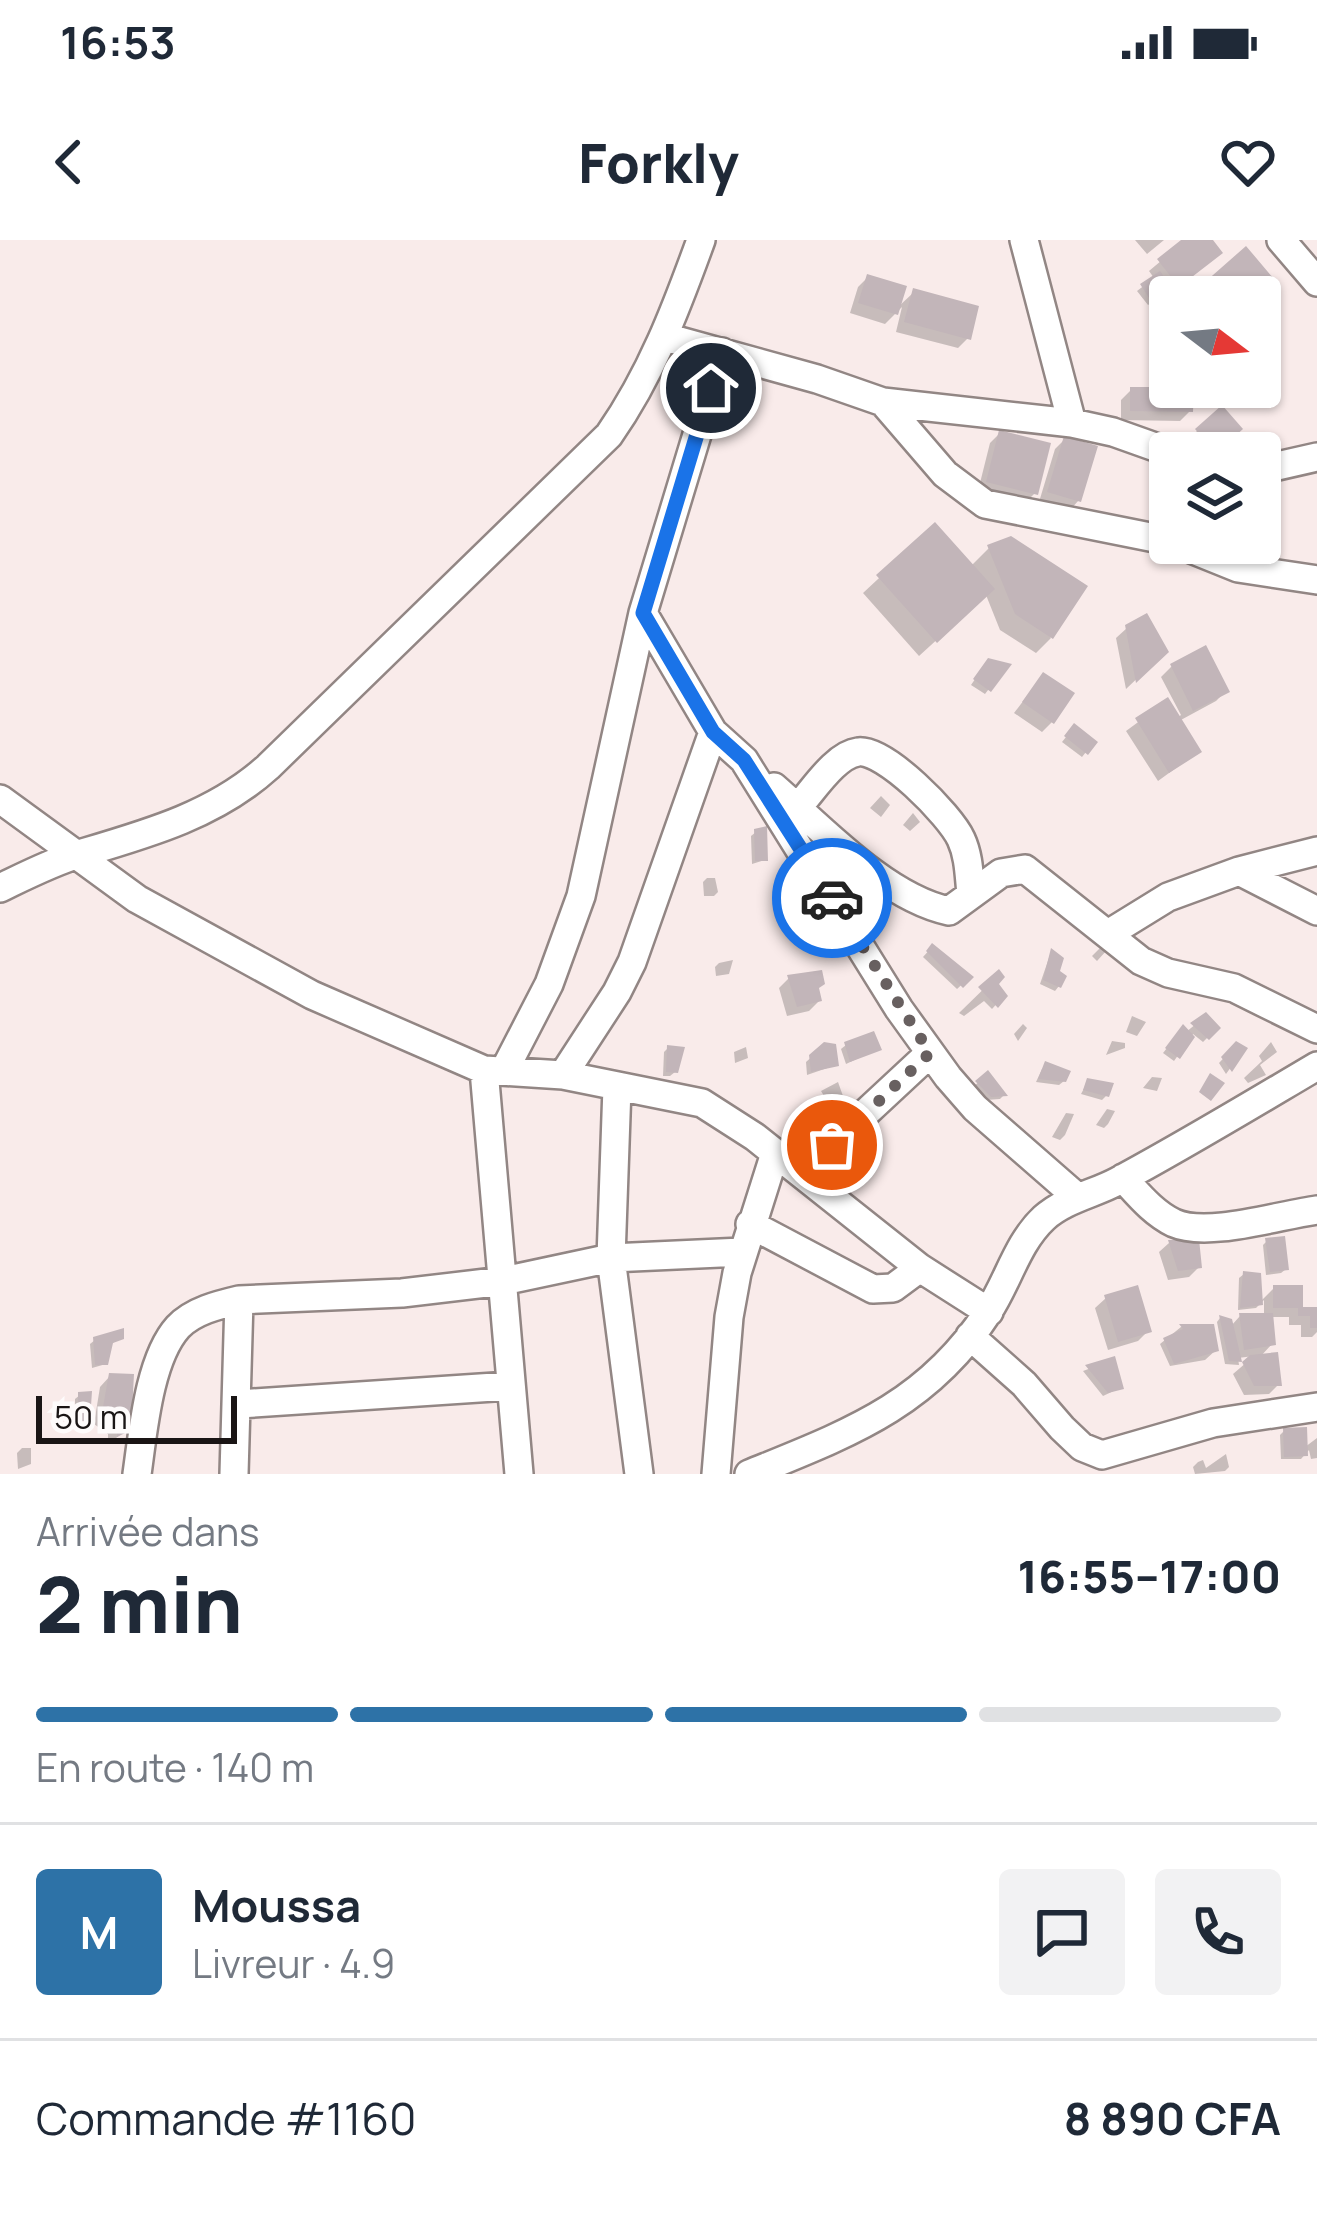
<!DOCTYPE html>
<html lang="fr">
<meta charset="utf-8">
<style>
body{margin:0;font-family:Manrope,sans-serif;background:#f2f2f3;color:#1f2937;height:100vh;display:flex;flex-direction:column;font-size:45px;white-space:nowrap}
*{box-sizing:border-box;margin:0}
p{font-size:39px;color:#747a83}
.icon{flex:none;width:66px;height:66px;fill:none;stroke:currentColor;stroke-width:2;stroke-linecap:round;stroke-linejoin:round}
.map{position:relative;height:1234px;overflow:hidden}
.side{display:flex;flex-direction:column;background:#fff;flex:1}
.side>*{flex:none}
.needle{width:78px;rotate:106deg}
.controls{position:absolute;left:1149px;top:36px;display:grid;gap:24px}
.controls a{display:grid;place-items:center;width:132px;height:132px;border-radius:12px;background:#fff;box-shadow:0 3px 9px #0004;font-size:60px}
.scale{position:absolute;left:36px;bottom:30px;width:201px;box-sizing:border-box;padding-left:12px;border:6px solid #1a1515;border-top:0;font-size:33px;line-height:42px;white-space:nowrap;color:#1a1515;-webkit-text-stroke:9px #fefbfb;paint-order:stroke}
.pin{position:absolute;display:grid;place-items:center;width:102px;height:102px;color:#fff;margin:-51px;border:6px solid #fff;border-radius:50%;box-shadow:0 3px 12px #0007}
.courier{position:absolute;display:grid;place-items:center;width:120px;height:120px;margin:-60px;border:9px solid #1a73e8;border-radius:50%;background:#fff;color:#222;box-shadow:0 3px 15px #0007}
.summary em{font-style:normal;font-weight:800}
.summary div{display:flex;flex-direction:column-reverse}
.summary{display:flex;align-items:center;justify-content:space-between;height:204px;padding:0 36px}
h1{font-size:78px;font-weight:800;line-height:90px}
.bar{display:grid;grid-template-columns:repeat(4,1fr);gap:18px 12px;align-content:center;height:144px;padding:0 36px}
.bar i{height:15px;border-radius:9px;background:#e0e1e3}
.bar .selected{background:#2d72a7}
.bar p{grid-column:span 4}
.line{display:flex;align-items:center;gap:30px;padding:0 36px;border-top:3px solid #e0e1e3}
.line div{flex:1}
.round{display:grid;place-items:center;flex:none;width:126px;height:126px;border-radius:12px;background:#f2f2f3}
.status{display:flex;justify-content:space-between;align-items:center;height:84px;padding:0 60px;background:#fff;direction:ltr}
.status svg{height:33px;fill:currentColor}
header{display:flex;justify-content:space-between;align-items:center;height:156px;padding:0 36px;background:#fff;font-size:54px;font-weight:800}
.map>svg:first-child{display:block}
.shadow{fill:#0003}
.building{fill:#c2b5b9}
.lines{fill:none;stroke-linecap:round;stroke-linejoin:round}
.street-casing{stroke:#928684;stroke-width:32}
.street{stroke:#fff;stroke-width:27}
.done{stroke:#686060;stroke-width:12;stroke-dasharray:0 21.6}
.route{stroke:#1a73e8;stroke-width:15}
</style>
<div class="status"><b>16:53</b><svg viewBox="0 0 49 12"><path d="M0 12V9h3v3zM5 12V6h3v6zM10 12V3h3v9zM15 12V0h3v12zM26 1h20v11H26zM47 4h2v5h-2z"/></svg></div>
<header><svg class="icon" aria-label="back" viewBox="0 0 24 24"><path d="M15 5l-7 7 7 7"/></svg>Forkly<svg class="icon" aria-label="heart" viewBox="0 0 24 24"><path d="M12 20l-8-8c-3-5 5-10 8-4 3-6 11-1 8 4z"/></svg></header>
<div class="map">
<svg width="1317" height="1234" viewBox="0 0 1317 1234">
<rect width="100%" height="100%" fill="#f9ebea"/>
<path class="shadow" d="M1135 0H1164L1147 14Z
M1186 0H1209V22L1148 65 1137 51 1154 38 1149 31Z
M868 37 897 68 914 52 968 98 958 108 896 92 902 67 885 84 850 73 858 47Z
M1131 150 1190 171 1180 181 1121 180V160Z
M1239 189 1213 213H1198L1187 201 1197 191Z
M1000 193 1035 253 1025 263 978 251 990 203Z
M1065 199 1079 260 1069 271 1039 262 1055 209Z
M935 286 971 326 989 308 1051 398 1036 413 1000 390 986 355 919 416 863 353Z
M1127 388 1165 412 1126 449 1116 398Z
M1205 409 1226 451 1216 461 1179 481 1198 512 1158 541 1126 491 1167 461 1177 478 1181 475 1161 437 1171 427Z
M1007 425 985 454 971 445 984 426Z
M1043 435 1052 482 1042 492 1014 473Z
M1074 487 1094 502 1082 517 1062 502Z
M881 556 890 565 881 577 870 568Z
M913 573 920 582 910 591 903 585Z
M756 592 765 620 752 624 751 596Z
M707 638H715L718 652 714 656H704L703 642Z
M932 707 970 737 957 749 923 717Z
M1101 707 1107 710 1097 721 1092 716Z
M1051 712 1059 746 1055 751 1040 744Z
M733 720 729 734 716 736 715 727 719 723Z
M999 734 995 744 1004 756 992 769 984 761 964 776 959 773Z
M789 738 816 748 819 761 809 771 787 776 779 748Z
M1132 776 1146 782 1137 796 1126 792Z
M1206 776 1217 788 1203 802 1193 794 1174 821 1163 813 1183 788 1186 792Z
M1023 784 1027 788 1018 801 1014 794Z
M1112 801 1125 803V808L1106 815Z
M1271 802 1277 812 1260 825 1266 835 1248 843 1244 838 1262 821 1259 816Z
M1237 804 1244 809 1226 834 1219 823Z
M825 805 836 825 807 835 806 822Z
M846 805 878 809 846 824 841 809Z
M746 807 748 818 735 823 734 812Z
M668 808 675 832 670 836H663L664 812Z
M1042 829 1064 841 1059 845 1036 842Z
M988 834 1004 855 1000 859 986 860 973 847Z
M1152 837 1162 838 1157 851 1143 848Z
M1088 841 1106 856 1102 860 1081 854Z
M838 842 843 856 830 866 821 851Z
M823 869 829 872 818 885 813 882Z
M1107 869 1115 871 1108 884 1104 888 1096 885Z
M1066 873 1074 874 1065 895 1060 900 1052 897Z
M1267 1001 1286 1029 1281 1033 1266 1035 1263 1005Z
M1169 1003 1199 1027 1189 1037 1168 1040 1159 1012Z
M1244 1034 1260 1062 1274 1048H1300V1070H1317V1092L1312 1097H1301V1085H1289V1077H1270L1272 1104 1260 1117 1279 1144 1269 1154 1244 1155 1233 1134 1254 1116 1238 1118 1239 1125 1225 1124 1217 1082 1220 1078 1231 1086 1240 1076H1264V1060L1256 1068 1238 1070 1239 1038Z
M1106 1058 1148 1091 1138 1101 1108 1110 1095 1068Z
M1181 1087H1211L1216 1110 1205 1120 1170 1126 1160 1104Z
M121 1097 110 1105 106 1124 92 1128 90 1104 95 1100Z
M1113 1120 1120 1148 1103 1156 1083 1131Z
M110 1136 128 1189 108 1204V1194L94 1184 100 1147Z
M80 1155 87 1179 75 1184V1159Z
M1284 1191 1305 1207 1317 1198V1218L1311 1219 1309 1210 1301 1219H1281L1280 1195Z
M22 1208H31V1224L18 1229 17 1213Z
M1226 1214 1229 1227 1225 1231 1195 1234 1193 1227 1198 1222 1203 1220 1206 1228Z"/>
<path class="building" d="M1181 0H1213L1223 13 1179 47 1157 19Z
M1246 6 1274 39 1253 57H1188Z
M1160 31 1173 50 1153 64 1140 44Z
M867 34 907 46 898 75 858 63Z
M913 48 979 66 971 100 904 82Z
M1130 147H1194L1193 172 1130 171Z
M1222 165 1243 189 1216 213 1195 189Z
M999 190 1051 203 1038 255 986 242Z
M1064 196 1098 206 1081 262 1047 252Z
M935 282 995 349 937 403 876 335Z
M1011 296 1088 346 1053 399 1015 374 987 305Z
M1147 373 1169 412 1136 443 1125 385Z
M1206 405 1230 452 1193 471 1170 424Z
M988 418 1012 424 991 452 973 439Z
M1043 432 1075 453 1054 484 1022 462Z
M1168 457 1202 512 1169 533 1135 478Z
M1074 483 1098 502 1088 515 1064 496Z
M767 586 768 621H755L754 589Z
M932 703 974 737 963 748 926 711Z
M1051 708 1064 718 1060 731 1067 736 1061 748 1043 740Z
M999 729 1005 737 999 744 1008 756 998 768 978 747Z
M822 730 825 744 819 748 822 761 797 767 787 735Z
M1206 772 1221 788 1209 800 1190 783Z
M1183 784 1195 797 1180 819 1165 808Z
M874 791 882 810 850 822 844 802Z
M1236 801 1248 808 1232 832 1221 817Z
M824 802 836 804 839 826 811 832 809 815Z
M667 805 685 807 678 833 666 832Z
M1045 821 1071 831 1066 842 1038 839Z
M988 830 1008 856 991 857 975 841Z
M1210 833 1225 843 1211 861 1199 852Z
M1087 838 1114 843 1109 857 1083 850Z
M1285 996 1289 1030 1270 1032 1265 998Z
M1199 999 1202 1028 1178 1031 1168 1000Z
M1243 1031 1261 1033 1263 1065 1240 1068Z
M1138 1045 1152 1092 1118 1102 1104 1055Z
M1273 1045H1303V1067H1317V1088H1310V1076H1298V1068H1273Z
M1239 1073H1273L1276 1105 1244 1110Z
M1219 1075 1232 1079 1242 1122 1229 1121Z
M1179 1084H1214L1219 1111 1174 1124 1163 1098 1183 1089Z
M124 1088V1099L113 1103 108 1125H95L93 1097Z
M1278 1112 1282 1146H1254L1242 1122 1250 1115Z
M1115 1116 1124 1149 1108 1153 1085 1125Z
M109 1133 134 1134 131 1190 117 1197V1183L102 1173Z
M92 1151 90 1181H78V1152Z
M1307 1187 1308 1216 1284 1217 1283 1188Z"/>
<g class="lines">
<g class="street-casing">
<path id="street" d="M1024 0 1072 183
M1281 0 1317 42
M665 97 817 139 883 162 1072 183 1113 192 1172 213
M883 162 945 234 985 264 1170 301
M1260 230 1317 217
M1176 303 1238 328 1317 340
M643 373 713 492 744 520 899 769 948 837 975 868 1077 957
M774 547C821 588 886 658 949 671L1001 633 1025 629 1141 721 1168 733 1234 748 1317 789
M0 559 137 659 312 755 484 830 563 835 617 752 632 722 713 492
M797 568C813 551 835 515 858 512 884 508 950 575 961 599 969 616 969 635 971 654
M1239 631 1317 611
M0 648C25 636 52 622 79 614 147 594 215 575 268 527L609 195C651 135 676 69 701 0
M1108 694 1168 657 1239 631 1317 671
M484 830 519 1234
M504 831 549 744 581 656 643 373 722 112
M563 835 702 863 755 897 920 1028 989 1072
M617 847 611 1018 639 1234
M801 933 930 813
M1123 938C1138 954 1153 973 1174 983 1208 998 1279 975 1317 970
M750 984 873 1049 893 1048 920 1028
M970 1096 1024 1144 1062 1188 1082 1207 1102 1215 1213 1183 1317 1167
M239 1164 510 1146
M137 1234C143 1192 149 1119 178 1087 193 1071 218 1065 239 1060
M234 1234 239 1060 402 1053 503 1041 611 1018 742 1012
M716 1234 729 1077 737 1033 775 913
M749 1234C847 1194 927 1166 988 1072 1008 1042 1017 1003 1044 978 1065 959 1094 954 1118 941 1185 905 1251 865 1317 826"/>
</g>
<use href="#street" class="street"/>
</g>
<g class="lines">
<path class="done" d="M832 905 930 813 832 658"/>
<path class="route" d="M711 148 643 373 713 492 744 520 832 658"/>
</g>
</svg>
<div class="controls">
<a><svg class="needle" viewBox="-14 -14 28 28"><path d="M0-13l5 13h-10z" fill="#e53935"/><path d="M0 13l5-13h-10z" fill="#747a83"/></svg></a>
<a><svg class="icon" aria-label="layers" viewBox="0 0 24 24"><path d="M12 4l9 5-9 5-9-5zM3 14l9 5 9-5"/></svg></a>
</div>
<div class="scale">50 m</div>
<div class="pin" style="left:832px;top:905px;background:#ea580c"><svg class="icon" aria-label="bag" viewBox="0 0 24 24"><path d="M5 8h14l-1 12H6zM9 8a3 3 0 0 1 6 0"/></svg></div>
<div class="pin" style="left:711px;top:148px;background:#1f2937"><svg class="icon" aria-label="home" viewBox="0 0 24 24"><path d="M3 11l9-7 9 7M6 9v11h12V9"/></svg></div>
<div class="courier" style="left:832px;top:658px"><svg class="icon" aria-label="car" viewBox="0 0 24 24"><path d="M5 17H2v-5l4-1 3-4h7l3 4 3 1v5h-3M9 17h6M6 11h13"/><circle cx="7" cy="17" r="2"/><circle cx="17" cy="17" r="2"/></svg></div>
</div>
<section class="side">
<div class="summary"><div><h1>2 min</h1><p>Arrivée dans</p></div><em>16:55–17:00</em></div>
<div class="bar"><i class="selected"></i><i class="selected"></i><i class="selected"></i><i></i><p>En route · 140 m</p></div>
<div class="line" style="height:216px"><b class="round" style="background:#2d72a7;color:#fff">M</b><div><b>Moussa</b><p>Livreur · 4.9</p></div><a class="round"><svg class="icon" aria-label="chat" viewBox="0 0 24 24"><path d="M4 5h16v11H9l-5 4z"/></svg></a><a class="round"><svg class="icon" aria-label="phone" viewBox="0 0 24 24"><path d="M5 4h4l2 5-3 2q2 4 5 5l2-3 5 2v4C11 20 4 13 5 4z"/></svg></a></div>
<div class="line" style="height:156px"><div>Commande #1160</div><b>8 890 CFA</b></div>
</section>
